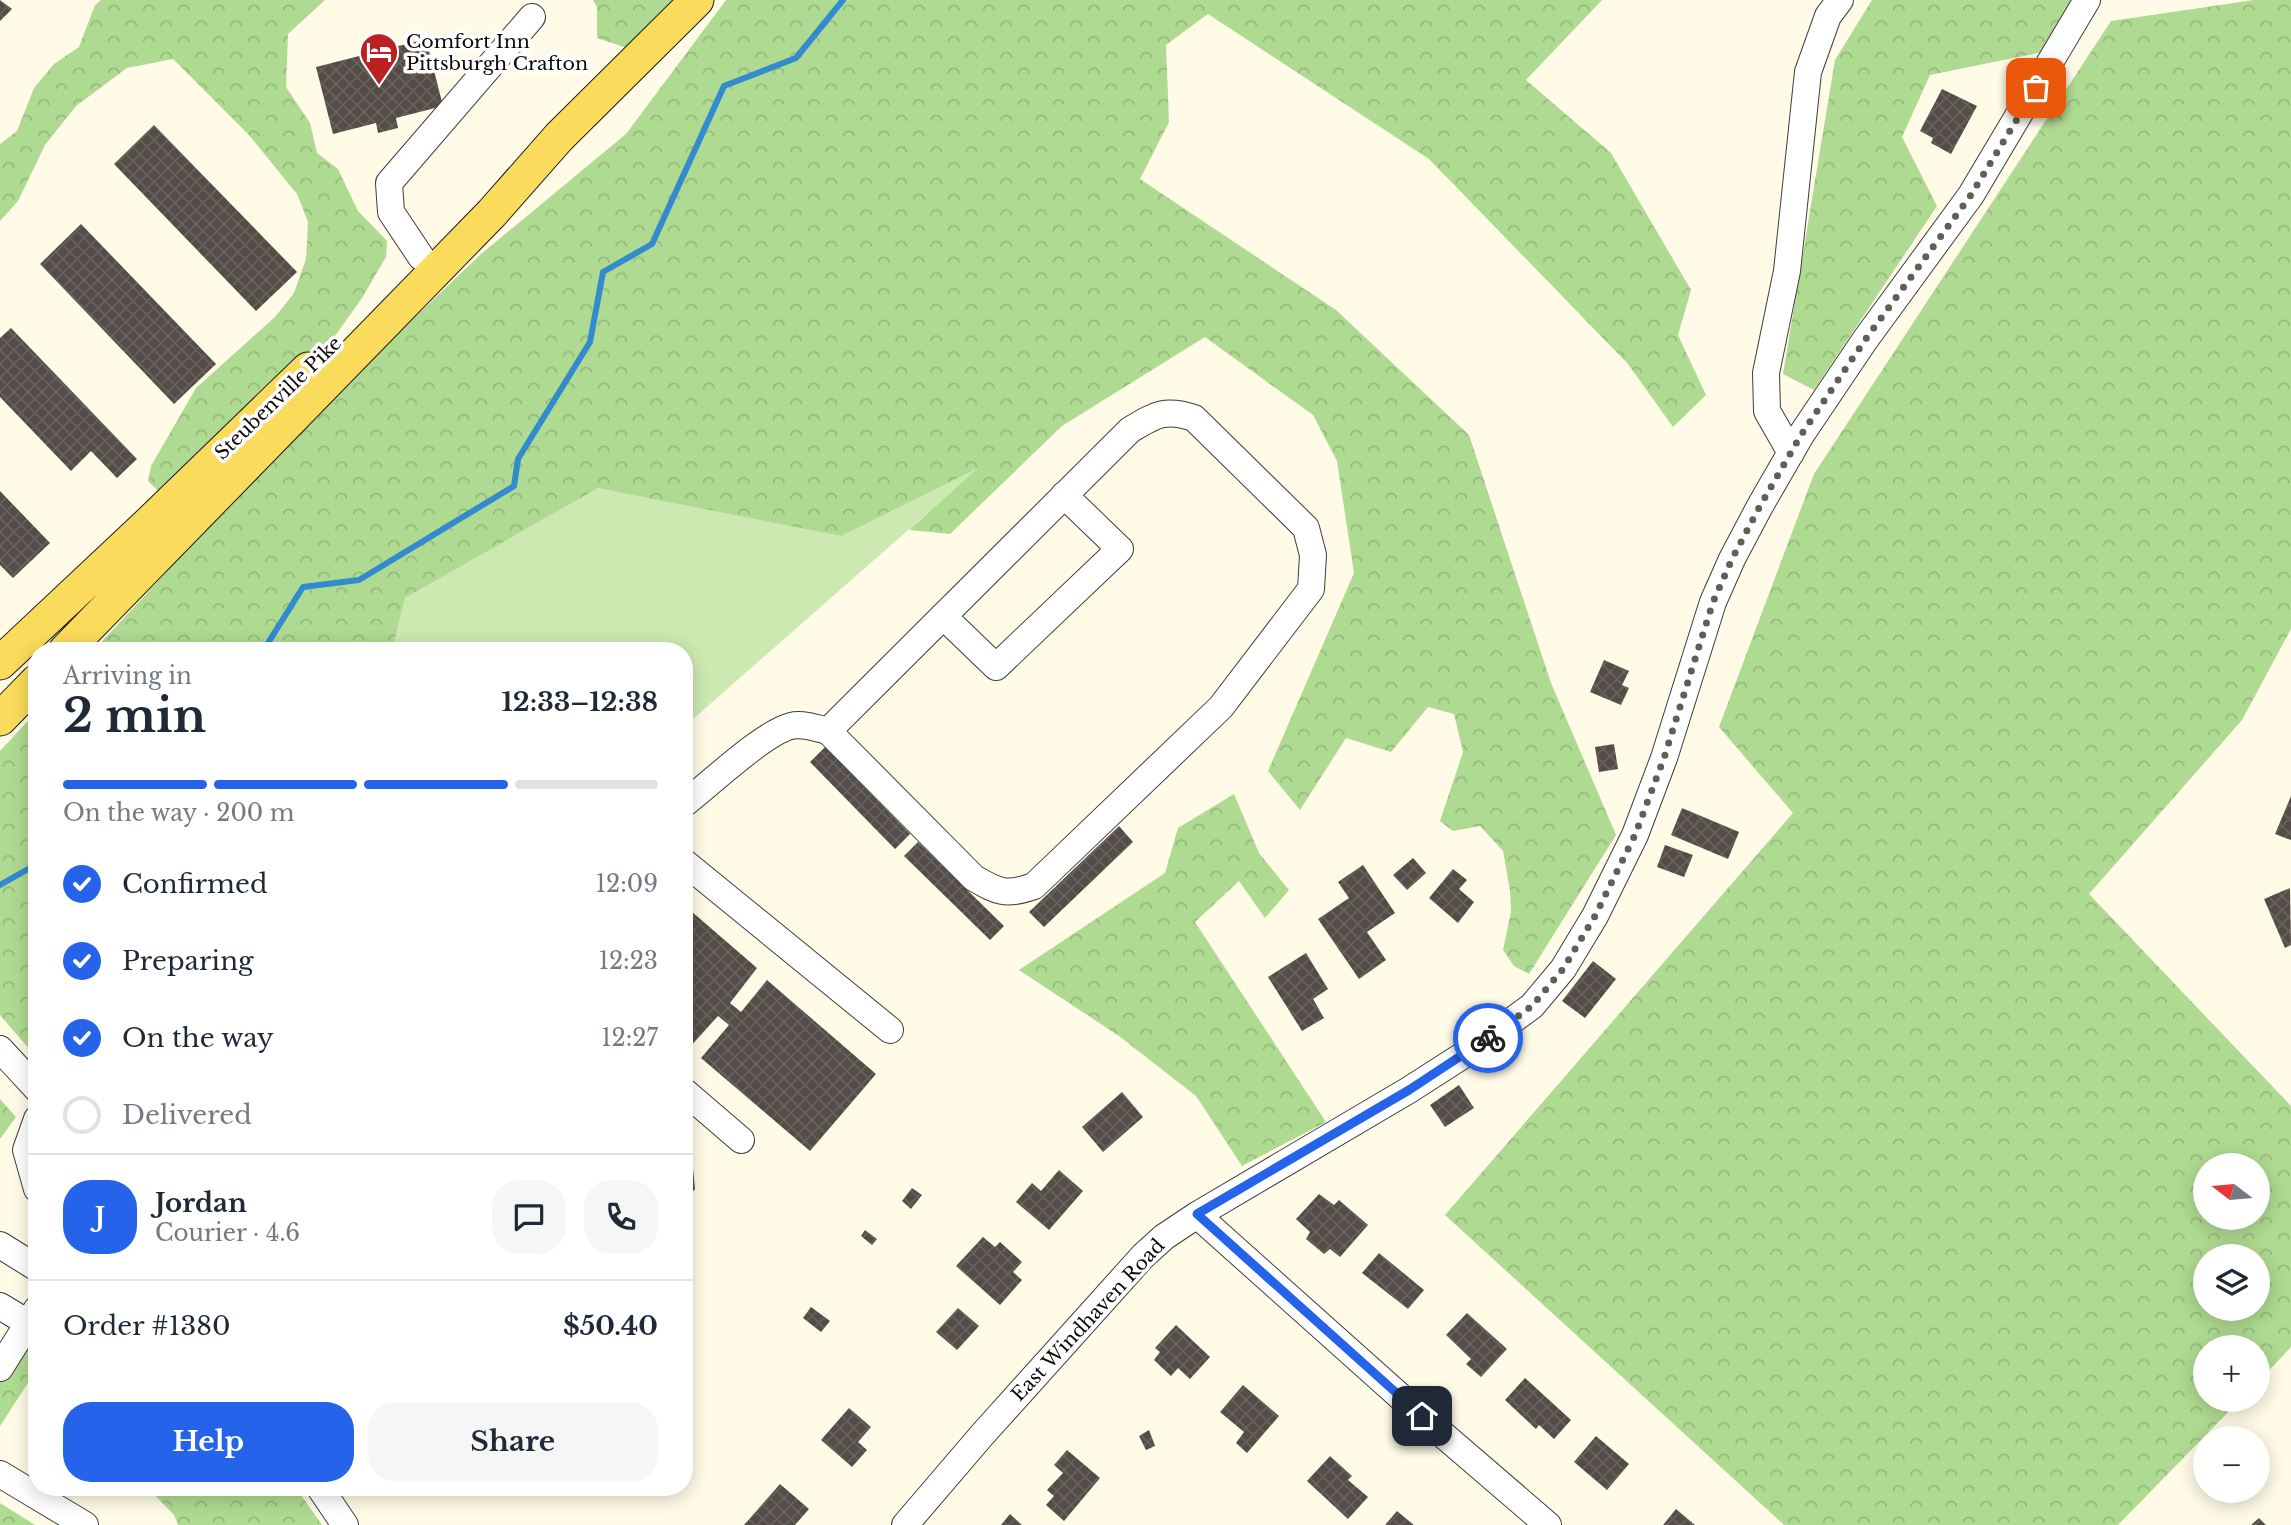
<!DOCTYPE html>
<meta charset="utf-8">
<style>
body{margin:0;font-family:"Libre Baskerville",serif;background:#f6f6f7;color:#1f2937;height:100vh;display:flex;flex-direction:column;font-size:26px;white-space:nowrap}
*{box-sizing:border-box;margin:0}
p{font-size:23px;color:#747a83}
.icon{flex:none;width:38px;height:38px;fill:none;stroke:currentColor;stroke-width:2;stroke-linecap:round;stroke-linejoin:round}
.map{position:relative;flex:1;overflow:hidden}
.panel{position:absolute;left:28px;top:642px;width:665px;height:854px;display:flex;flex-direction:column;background:#fff;border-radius:28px;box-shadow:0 4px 18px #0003}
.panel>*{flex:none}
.needle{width:46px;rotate:286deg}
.controls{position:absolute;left:2193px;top:1153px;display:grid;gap:14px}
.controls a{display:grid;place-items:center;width:77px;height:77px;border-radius:50%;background:#fff;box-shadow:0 4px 18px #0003;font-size:35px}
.pin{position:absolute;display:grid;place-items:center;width:60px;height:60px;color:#fff;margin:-30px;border-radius:14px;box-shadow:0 4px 10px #0006}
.courier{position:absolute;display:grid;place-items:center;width:70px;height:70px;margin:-35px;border:5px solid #2563eb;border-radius:50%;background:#fff;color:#222;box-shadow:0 2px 9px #0007}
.headline em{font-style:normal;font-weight:800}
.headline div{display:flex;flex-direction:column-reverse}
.headline{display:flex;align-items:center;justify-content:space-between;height:119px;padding:0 35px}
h1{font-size:46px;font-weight:800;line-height:52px}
.bar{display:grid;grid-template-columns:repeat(4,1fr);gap:10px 7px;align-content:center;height:84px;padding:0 35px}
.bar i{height:9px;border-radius:5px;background:#e0e1e3}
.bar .current{background:#2563eb}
.bar p{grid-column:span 4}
.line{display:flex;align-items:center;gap:18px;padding:0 35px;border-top:2px solid #e0e1e3}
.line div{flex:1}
.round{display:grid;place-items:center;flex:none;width:74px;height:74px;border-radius:28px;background:#f6f6f7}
ol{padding:0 35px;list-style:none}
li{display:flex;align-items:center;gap:21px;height:77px}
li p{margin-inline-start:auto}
li .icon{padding:7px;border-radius:50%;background:#2563eb;color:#fff;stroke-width:4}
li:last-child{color:#747a83}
li i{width:38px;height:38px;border:4px solid #e0e1e3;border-radius:50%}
.button{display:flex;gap:14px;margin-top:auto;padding:14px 35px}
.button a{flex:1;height:80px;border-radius:28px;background:#2563eb;color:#fff;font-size:28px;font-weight:800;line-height:80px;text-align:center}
.button a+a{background:#f6f6f7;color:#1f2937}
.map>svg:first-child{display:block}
.grass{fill:#cce9b2}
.forest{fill:url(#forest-crowns);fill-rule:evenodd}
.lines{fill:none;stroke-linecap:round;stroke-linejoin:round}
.stream{stroke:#328acf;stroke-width:6}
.building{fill:url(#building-cross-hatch)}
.minor-casing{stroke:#3d3d3d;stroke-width:28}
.major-casing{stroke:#1b1b1b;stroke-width:35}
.minor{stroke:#fff;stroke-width:26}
.major{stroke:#fbdb5b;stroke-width:33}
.done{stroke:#605e57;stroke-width:7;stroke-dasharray:0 12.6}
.route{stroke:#2563eb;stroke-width:9}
.labels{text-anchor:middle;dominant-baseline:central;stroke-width:7;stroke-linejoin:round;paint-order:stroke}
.poi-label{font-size:19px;fill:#0a0a0a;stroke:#fff;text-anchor:start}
.street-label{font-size:19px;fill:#0a0a0a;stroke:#fff}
</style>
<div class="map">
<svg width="2291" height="1525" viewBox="0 0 2291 1525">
<defs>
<pattern id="forest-crowns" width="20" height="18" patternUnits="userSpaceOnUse" patternTransform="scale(1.75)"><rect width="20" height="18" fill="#afda91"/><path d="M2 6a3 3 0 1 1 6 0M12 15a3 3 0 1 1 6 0" fill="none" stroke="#95ba7c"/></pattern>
<pattern id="building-cross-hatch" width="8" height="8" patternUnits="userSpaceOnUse" patternTransform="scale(1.75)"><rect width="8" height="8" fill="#534c47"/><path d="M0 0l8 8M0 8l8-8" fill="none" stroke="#67615d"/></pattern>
</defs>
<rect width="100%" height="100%" fill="#fffbe7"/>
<path class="grass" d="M981 466 684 727V651H392L405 598 598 487 841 536Z"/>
<path class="forest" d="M101 0H325L288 34 286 87 310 123 317 153 338 169 358 211 387 241 386 257 362 298 330 343 168 501 148 481 151 466 196 388 275 317 294 293 306 259 308 222 297 194 248 134 173 59 127 68 76 106 45 145 18 201 0 221V144L17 131 34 88 54 64 79 47 95 5Z
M593 0H690L639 52 597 38V7Z
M726 0H1602L1526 80 1611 153 1691 290 1678 335 1706 395 1673 427 1628 364 1429 159 1208 14 1166 45 1169 122 1140 179 1336 310 1469 435 1551 683 1616 835 1529 974 1514 966 1503 950 1511 912 1510 891 1503 851 1480 826 1453 831 1440 821 1463 752 1454 714 1428 707 1391 752 1346 738 1300 810 1268 771 1354 573 1337 461 1313 415 1205 337 1062 426 950 534 909 530 978 468 841 536 598 488 405 598 392 651H93L317 411 481 254 626 134Z
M1872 0H2073L2043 52 1930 75 1902 137 1937 206 1814 390 1783 374 1835 60Z
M2254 0H2291V629L2242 720 2089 894 2291 1106V1347L2258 1382V1348H2205V1400H2240L2118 1525H1784L1445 1215 1793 813 1719 727 1814 474 2111 21ZM2205 1166H2258V1218H2205ZM2205 1256H2258V1309H2205Z
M37 711V1058L0 1015V751Z
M1234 794 1259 853 1289 890 1265 918 1239 881 1195 922 1326 1122 1242 1166 1196 1096 1119 1036 1019 970 1165 873 1178 828Z
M0 1099 16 1117 0 1139Z
M37 1309V1369L0 1426V1380Z
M148 1488H296L322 1525H178L174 1515Z
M0 1503 35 1525H0Z"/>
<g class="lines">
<path class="stream" d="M263 651 303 587 359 580 514 486 518 459 590 342 603 272 652 244 724 86 796 58 843 0
M0 885 37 864"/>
</g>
<path class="building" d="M0 0 12 9 0 21Z
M426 39 443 106 396 118 398 128 378 133 376 123 333 134 316 67Z
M1942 89 1977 106 1951 154 1931 143 1933 138 1920 131Z
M154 125 297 272 256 311 114 164Z
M81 224 216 364 174 404 40 264Z
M11 328 137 459 117 478 91 451 71 471 0 397V338Z
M0 491 50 543 13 578 0 565Z
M1604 660 1629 671 1622 685 1629 688 1621 705 1590 692Z
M1614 744 1618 769 1599 772 1595 747Z
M825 747 910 834 895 849 810 762Z
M2291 796V840L2275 834Z
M1682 808 1739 832 1728 859 1671 835Z
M1119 826 1133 842 1044 927 1029 912Z
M918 842 1004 926 990 940 904 856Z
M1665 845 1693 855 1684 877 1657 867Z
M1413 858 1426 873 1407 890 1393 875Z
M1363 865 1395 913 1367 932 1386 960 1359 979 1318 919 1349 898 1338 882Z
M1453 869 1467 880 1459 889 1474 902 1458 923 1429 898Z
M2290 888 2291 945 2285 948 2264 899Z
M684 905 757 968 730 1003 741 1012 767 980 876 1074 810 1151 701 1058 729 1025 718 1016 689 1048 684 1044Z
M1306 953 1328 989 1313 999 1324 1018 1302 1031 1268 977Z
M1593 961 1616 979 1585 1018 1562 1001Z
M1459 1085 1474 1108 1445 1127 1430 1105Z
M1122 1092 1143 1117 1103 1152 1082 1127Z
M684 1142 691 1147 695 1189 684 1202Z
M1059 1170 1083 1191 1049 1230 1016 1202 1032 1183 1041 1191Z
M912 1188 922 1195 911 1209 902 1201Z
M1319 1194 1334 1205 1339 1200 1368 1225 1340 1257 1330 1249 1324 1254 1306 1239 1310 1232 1296 1219Z
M865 1230 877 1239 872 1245 861 1236Z
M983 1237 995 1247 1000 1242 1022 1262 1013 1272 1022 1280 1000 1305 956 1266Z
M1379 1253 1424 1290 1408 1309 1362 1273Z
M811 1307 830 1321 821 1332 803 1318Z
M958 1308 979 1326 957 1350 936 1332Z
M1467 1313 1507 1349 1481 1377 1466 1364 1471 1359 1446 1335Z
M1176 1325 1210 1357 1190 1379 1178 1368 1171 1376 1154 1360 1160 1352 1155 1348Z
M1525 1378 1571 1420 1554 1439 1539 1425 1536 1429 1505 1400Z
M1243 1385 1279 1416 1247 1453 1236 1443 1244 1432 1220 1412Z
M849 1408 871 1427 858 1442 867 1450 852 1467 821 1440Z
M1149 1430 1155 1446 1146 1450 1139 1436Z
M1596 1436 1629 1464 1607 1490 1574 1462Z
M1067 1450 1100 1478 1064 1521 1046 1505 1054 1496 1047 1490 1063 1473 1054 1465Z
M1330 1456 1352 1476 1348 1480 1368 1497 1348 1519 1307 1481Z
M780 1484 809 1509 795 1525H744Z
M1676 1509 1695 1525H1663Z
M1397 1511 1414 1525H1385Z
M1010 1514 1022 1525H1001Z
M2259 1518 2266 1525H2251Z"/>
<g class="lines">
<g class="minor-casing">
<path id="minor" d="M421 257 391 212 389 183 532 17
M1791 453 1767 411 1766 373 1787 271 1808 72 1828 16 1840 0
M943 616 996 667 1120 549 1064 495
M684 804C709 785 763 733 791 726 802 723 817 728 828 731L974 878C998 892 1006 896 1034 886L1221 707 1311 589 1313 555 1306 528 1194 418C1165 408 1155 415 1130 430L828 731
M684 862 890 1030
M0 1049 37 1089
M684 1091 741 1140
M37 1119 26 1150 37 1189
M1197 1215 1441 1433 1548 1525
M0 1245 37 1268
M0 1306 28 1323
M0 1368 37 1309
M0 1474 85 1525
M320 1488 345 1525
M905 1525 982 1435 1143 1256 1164 1237 1197 1215 1409 1090 1476 1047 1532 1006 1563 969 1595 916 1635 835 1664 758 1713 602 1732 559 1760 506 1801 435 1865 340 1971 195 2087 0"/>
</g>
<g class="major-casing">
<path id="major" d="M65 651 492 213 559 137 697 0
M0 663 149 523 308 369
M0 719 37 681"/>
</g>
<use href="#minor" class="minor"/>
<use href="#major" class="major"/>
</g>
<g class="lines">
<path class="done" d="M1488 1038 1532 1006 1563 969 1595 916 1635 835 1664 758 1713 602 1732 559 1760 506 1801 435 1865 340 1971 195 2036 88"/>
<path class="route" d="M1422 1416 1197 1214 1409 1090 1488 1038"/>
</g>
<defs>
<g id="hotel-pin" transform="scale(2.0125)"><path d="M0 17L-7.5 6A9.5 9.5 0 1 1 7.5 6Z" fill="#bb2122" stroke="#fff"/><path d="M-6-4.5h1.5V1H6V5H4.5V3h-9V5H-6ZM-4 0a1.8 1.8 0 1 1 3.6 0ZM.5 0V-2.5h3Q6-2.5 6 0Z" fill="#fff"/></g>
</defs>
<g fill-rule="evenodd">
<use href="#hotel-pin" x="379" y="52"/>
</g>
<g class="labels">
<g class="poi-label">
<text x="406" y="41">Comfort Inn<tspan x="406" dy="22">Pittsburgh Crafton</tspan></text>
</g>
<g class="street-label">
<text transform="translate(278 398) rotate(-44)">Steubenville Pike</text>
<text transform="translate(1088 1320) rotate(-47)">East Windhaven Road</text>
</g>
</g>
</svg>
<div class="controls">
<a><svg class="needle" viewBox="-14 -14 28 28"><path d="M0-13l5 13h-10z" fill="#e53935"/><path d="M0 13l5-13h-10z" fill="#747a83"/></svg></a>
<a><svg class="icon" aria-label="layers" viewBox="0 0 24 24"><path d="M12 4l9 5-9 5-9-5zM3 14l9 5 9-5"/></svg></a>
<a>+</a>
<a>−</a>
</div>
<div class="pin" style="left:2036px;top:88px;background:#ea580c"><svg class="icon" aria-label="bag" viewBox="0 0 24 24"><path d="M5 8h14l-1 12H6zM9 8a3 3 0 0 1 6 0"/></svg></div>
<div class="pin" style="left:1422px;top:1416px;background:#1f2937"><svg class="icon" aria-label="home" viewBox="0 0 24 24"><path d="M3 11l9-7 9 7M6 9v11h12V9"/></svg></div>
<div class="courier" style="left:1488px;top:1038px"><svg class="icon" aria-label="bike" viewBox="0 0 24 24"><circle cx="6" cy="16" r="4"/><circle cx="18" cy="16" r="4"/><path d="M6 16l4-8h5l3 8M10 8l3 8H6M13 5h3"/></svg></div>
<section class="panel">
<div class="headline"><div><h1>2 min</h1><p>Arriving in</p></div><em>12:33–12:38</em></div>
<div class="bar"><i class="current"></i><i class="current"></i><i class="current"></i><i></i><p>On the way · 200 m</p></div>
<ol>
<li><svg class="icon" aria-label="check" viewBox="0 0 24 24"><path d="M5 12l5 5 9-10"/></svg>Confirmed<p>12:09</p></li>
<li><svg class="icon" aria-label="check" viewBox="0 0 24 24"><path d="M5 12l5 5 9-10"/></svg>Preparing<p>12:23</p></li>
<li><svg class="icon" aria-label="check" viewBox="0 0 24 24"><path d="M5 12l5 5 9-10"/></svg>On the way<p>12:27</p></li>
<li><i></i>Delivered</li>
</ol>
<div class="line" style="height:126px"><b class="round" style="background:#2563eb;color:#fff">J</b><div><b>Jordan</b><p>Courier · 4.6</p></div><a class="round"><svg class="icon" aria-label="chat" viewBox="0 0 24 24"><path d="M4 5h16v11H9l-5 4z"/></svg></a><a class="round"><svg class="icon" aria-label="phone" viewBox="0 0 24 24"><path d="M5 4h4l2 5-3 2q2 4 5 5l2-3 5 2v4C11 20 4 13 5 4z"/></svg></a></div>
<div class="line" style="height:91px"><div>Order #1380</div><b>$50.40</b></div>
<div class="button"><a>Help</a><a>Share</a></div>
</section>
</div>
